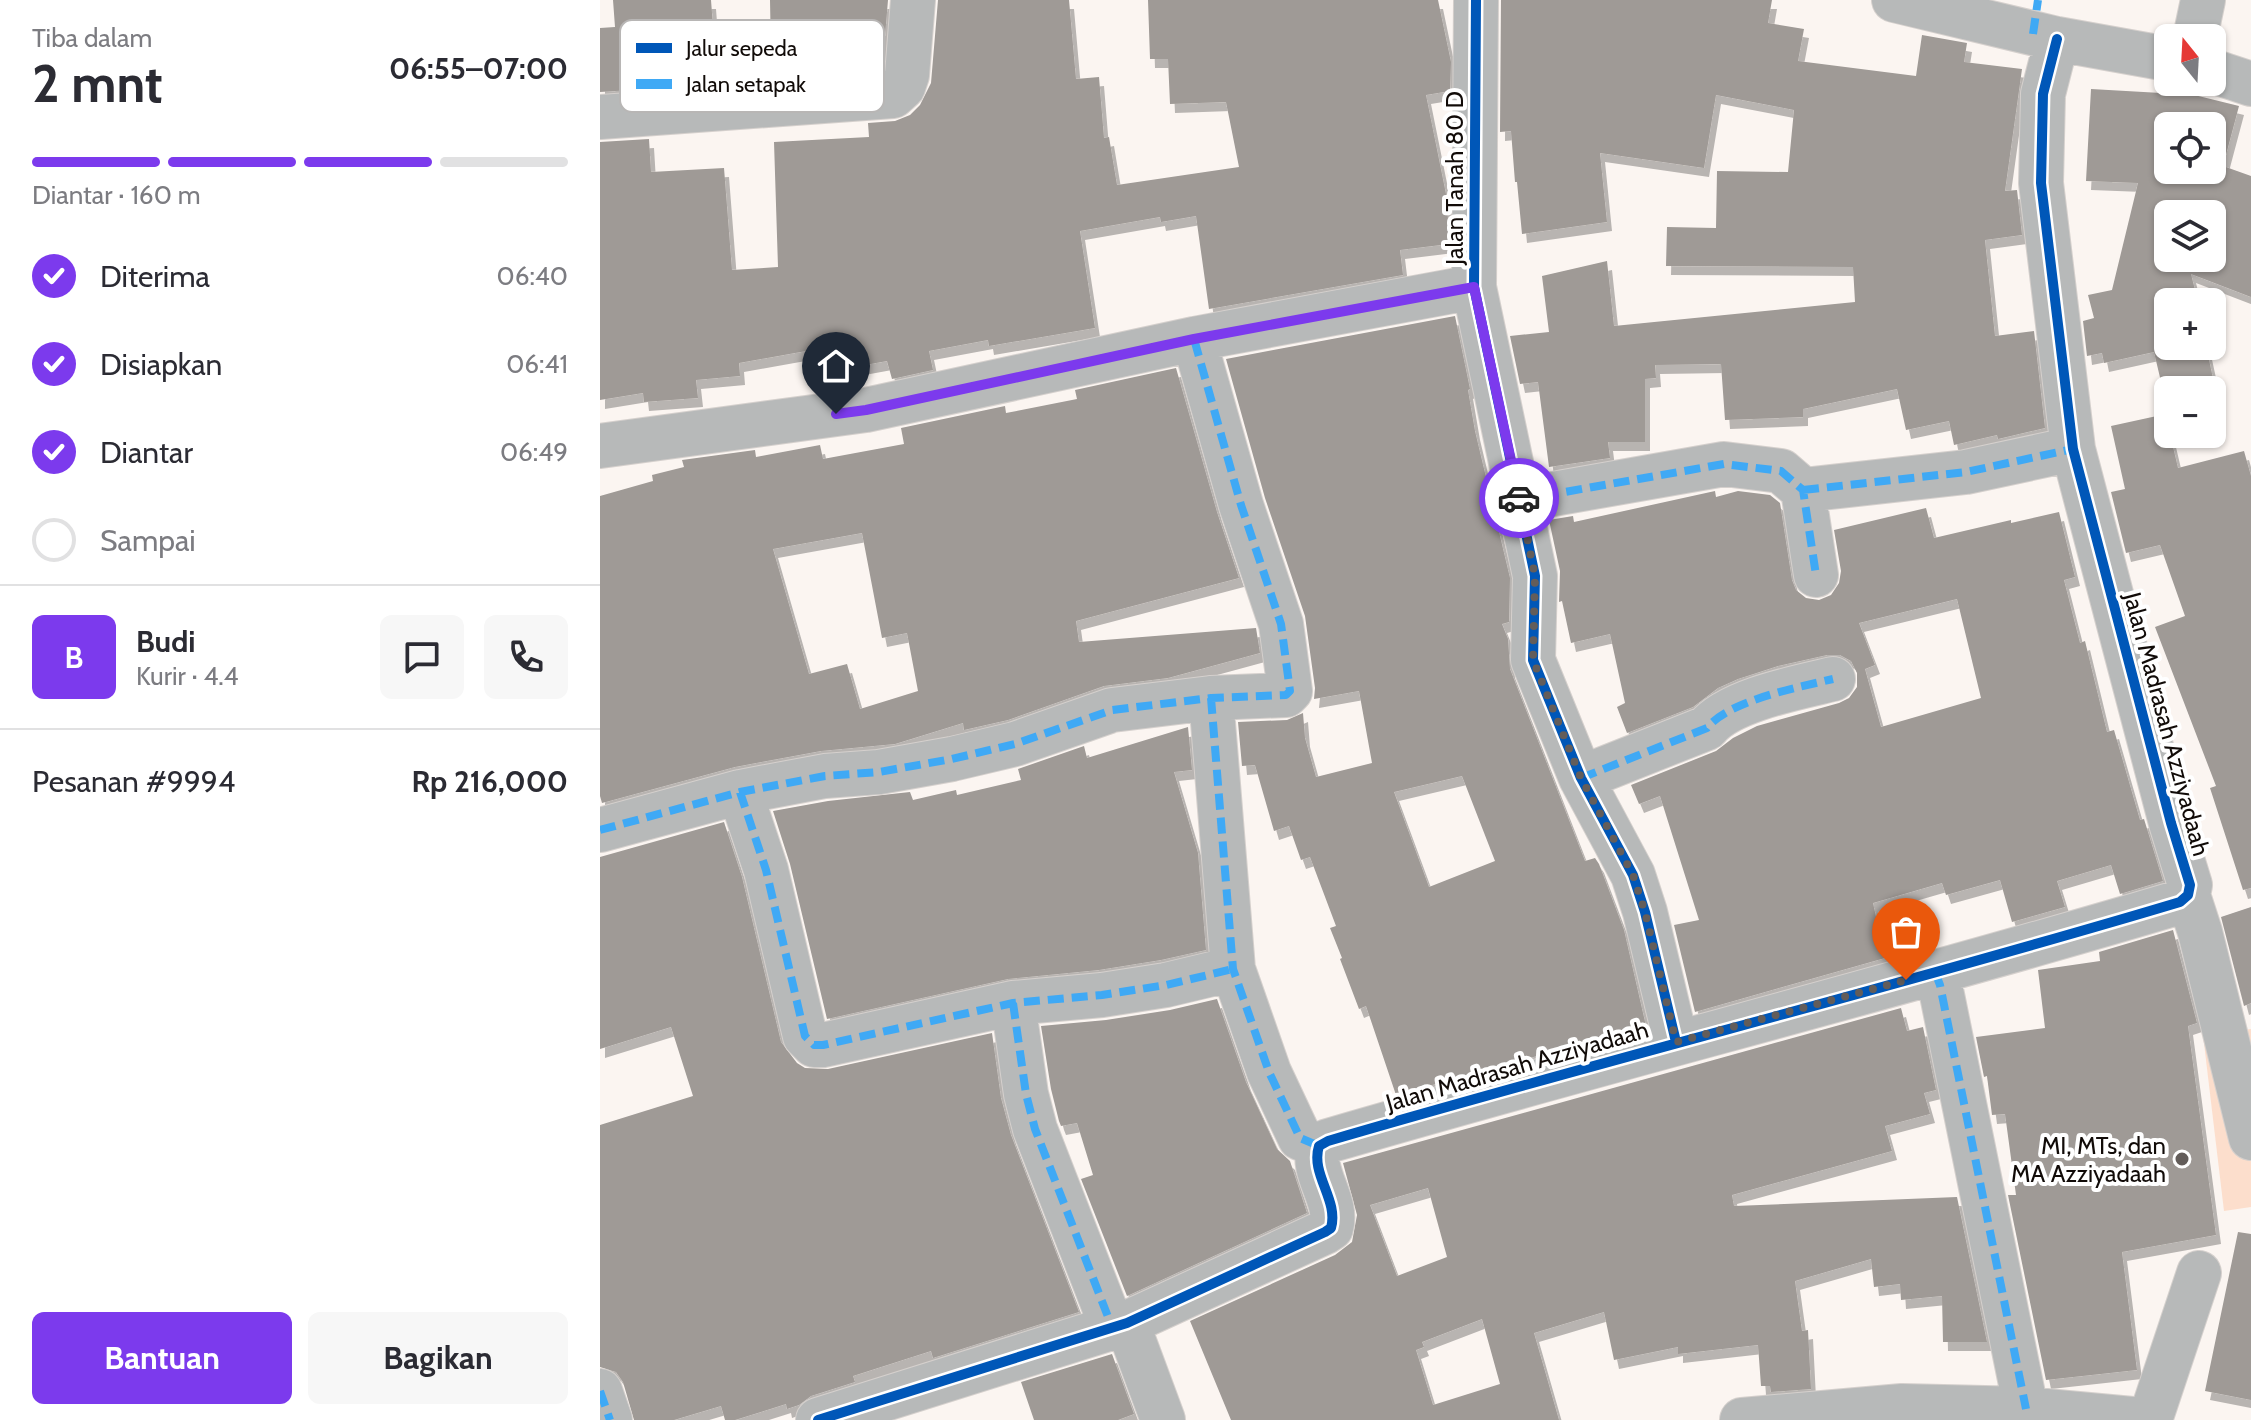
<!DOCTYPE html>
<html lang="id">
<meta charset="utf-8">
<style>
body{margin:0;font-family:Cabin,sans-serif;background:#f7f7f7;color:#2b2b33;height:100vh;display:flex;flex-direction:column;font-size:30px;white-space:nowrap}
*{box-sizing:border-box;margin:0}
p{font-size:26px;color:#7c7c81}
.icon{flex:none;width:44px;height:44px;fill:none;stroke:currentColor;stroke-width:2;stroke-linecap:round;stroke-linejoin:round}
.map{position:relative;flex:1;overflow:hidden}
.sheet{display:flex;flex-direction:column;background:#fff;width:600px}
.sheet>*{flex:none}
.needle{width:52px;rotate:342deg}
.buttons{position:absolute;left:1554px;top:24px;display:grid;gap:16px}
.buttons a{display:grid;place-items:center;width:72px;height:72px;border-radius:12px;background:#fff;box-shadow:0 2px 6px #0004;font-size:40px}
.pin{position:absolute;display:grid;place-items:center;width:68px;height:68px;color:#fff;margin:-82px -34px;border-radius:50% 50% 50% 0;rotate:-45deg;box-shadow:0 0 8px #0007}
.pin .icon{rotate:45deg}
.courier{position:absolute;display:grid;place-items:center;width:80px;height:80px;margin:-40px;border:6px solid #7c3aed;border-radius:50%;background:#fff;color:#222;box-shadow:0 2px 10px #0007}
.headline em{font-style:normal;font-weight:700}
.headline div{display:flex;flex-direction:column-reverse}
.headline{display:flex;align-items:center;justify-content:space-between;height:136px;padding:0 32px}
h1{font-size:52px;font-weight:700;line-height:60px}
.bar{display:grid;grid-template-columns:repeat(4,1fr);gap:12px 8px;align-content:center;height:96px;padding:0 32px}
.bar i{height:10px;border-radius:6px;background:#e1e1e2}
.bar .selected{background:#7c3aed}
.bar p{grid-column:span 4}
.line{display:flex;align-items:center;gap:20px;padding:0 32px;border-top:2px solid #e1e1e2}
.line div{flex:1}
.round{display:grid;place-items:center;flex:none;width:84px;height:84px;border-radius:12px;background:#f7f7f7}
ol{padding:0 32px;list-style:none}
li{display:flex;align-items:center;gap:24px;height:88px}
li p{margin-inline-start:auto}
li .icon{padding:8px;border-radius:50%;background:#7c3aed;color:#fff;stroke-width:4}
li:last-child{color:#7c7c81}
li i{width:44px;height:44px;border:4px solid #e1e1e2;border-radius:50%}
.primary-button{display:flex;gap:16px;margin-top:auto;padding:16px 32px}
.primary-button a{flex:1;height:92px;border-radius:12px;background:#7c3aed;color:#fff;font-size:32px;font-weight:700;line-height:92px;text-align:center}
.primary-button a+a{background:#f7f7f7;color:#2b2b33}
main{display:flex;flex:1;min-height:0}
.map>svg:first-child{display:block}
.green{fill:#fcdecc}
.building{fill:#9f9a96;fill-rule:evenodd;filter:url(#shadow)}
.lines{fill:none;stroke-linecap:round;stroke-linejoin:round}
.minor-casing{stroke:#d5d0cd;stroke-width:46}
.minor{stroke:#b7b9b9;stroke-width:44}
.quiet{stroke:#3fa9f5;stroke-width:8;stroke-dasharray:16 8;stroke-linecap:butt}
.cycleway-casing{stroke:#fff;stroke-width:15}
.cycleway{stroke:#0057b8;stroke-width:10}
.done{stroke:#635d5a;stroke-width:8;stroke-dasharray:0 14.4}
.route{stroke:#7c3aed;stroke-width:10}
.poi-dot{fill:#635d5a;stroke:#fff;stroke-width:3}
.labels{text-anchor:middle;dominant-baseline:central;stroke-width:8;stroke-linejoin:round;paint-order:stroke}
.street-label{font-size:24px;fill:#110b08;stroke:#fff}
.poi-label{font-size:24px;fill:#110b08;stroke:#fff;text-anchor:end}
.key{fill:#fff;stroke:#b8b6b5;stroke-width:2}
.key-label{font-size:22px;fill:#110b08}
</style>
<main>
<section class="sheet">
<div class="headline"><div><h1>2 mnt</h1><p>Tiba dalam</p></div><em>06:55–07:00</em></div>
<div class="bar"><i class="selected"></i><i class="selected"></i><i class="selected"></i><i></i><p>Diantar · 160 m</p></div>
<ol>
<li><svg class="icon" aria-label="check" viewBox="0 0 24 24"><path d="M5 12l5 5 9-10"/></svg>Diterima<p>06:40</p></li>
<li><svg class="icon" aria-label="check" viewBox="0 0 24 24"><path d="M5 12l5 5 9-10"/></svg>Disiapkan<p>06:41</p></li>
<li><svg class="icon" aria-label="check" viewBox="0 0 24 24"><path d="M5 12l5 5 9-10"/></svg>Diantar<p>06:49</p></li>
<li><i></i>Sampai</li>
</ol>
<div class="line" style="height:144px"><b class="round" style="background:#7c3aed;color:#fff">B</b><div><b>Budi</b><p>Kurir · 4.4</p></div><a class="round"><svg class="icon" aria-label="chat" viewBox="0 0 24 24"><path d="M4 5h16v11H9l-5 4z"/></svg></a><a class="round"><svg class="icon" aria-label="phone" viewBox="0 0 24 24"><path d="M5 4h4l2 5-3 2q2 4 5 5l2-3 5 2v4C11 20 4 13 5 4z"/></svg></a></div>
<div class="line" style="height:104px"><div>Pesanan #9994</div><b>Rp 216,000</b></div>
<div class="primary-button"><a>Bantuan</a><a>Bagikan</a></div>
</section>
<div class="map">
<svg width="1651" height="1420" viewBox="0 0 1651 1420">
<defs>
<filter id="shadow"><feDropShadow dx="5" dy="9" stdDeviation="0" flood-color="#0004"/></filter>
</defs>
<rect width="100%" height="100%" fill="#fbf5f1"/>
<path class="green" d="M1651 1029V1207L1624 1211 1603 1035Z"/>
<path class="building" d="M13 0H111L116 66 46 72 47 89 0 92V28L15 27Z
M170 0H288L282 72 265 73V64L222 65V51L171 53Z
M338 0H469L476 79 499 77 504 138 509 137 517 185 639 167 626 102 570 104 568 59H550L548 0H838L851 62 850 91 826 95 847 199 849 244 800 250 803 275 609 309 596 216 561 222 560 217 480 231 495 328 389 346 388 340 329 351 333 370 292 379 287 361 238 370 234 346 139 363 140 376 96 380 98 398 44 402 43 393 0 400V142L49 139 51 172 124 168 132 270 178 267 174 142 269 137 268 123 295 121 310 115 320 105 331 83Z
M901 0H1172L1168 23 1204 29 1198 61 1316 76 1322 35 1367 43 1364 62 1422 69 1405 191 1417 190 1422 235 1385 240 1395 336 1434 331 1445 428 1398 439 1397 435 1354 445 1349 421 1306 430 1297 389 1203 409V417L1125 420 1121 364 1055 365 1056 378 1045 379V442H1008L1010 458 949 467 938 382 920 384 910 336 949 332 942 276 1007 261 1014 326 1255 302 1253 267 1066 266 1067 227 1116 228 1117 171 1188 172 1194 110 1116 95 1104 168 1000 153 1007 222 922 234 917 182H915L911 131 900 132Z
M1562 87 1639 106 1623 166 1651 176V297L1591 274 1598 302H1568V346H1606L1616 392 1568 390V403H1566L1554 352 1504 363 1502 353 1487 356 1483 321 1494 318 1488 295 1512 290 1538 183 1486 181 1491 89 1561 93ZM1568 126H1612V170H1568ZM1568 214H1612V258H1568Z
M855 316 870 389 868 390 875 431 910 578 909 622 902 624 908 639 910 669 985 861 995 858 999 864 1024 930 1046 1026 796 1095 766 1006 759 1009 740 959 742 958 730 928 736 926 710 857 701 860 689 826 674 831 655 765 642 766 638 722 687 720 703 713 705 738 716 777 772 763 759 691 714 699 715 688 705 616 665 498 626 359ZM862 776 895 861 829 887 794 792Z
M576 368 617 512 639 578 476 621 479 642 656 628 660 653 568 678 504 686 408 720 364 730 363 723 295 744 221 751 135 767 2 803 0 796V496L53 481 52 475 84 467 82 460 155 450 156 457 220 445 223 459 304 444 301 428 405 406 406 413 477 399 475 390ZM262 533 282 638 307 633 318 691 260 709 247 664 209 674 173 549Z
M1566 414 1568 434H1570L1578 468 1644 451 1651 476V888L1643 890 1610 788 1616 786 1555 627 1585 616 1560 545 1526 553 1511 492 1525 489 1511 426Z
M1115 491 1116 497 1138 491 1170 495 1180 503 1192 580 1196 590 1206 598 1219 600 1231 595 1239 583 1241 571 1234 530 1326 508 1334 538 1411 520V523L1459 512 1475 577 1464 580 1480 643 1485 641 1507 732 1514 730 1540 820 1544 819 1563 881 1520 894 1511 865 1457 881 1465 907 1412 922 1400 880 1346 895 1342 883 1273 903 1285 958 1095 1012 1074 925 1099 920 1060 796 1039 804 1031 785 1116 751 1133 738 1157 726 1239 703 1249 698 1257 687V673L1251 661 1240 655H1227L1178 666 1138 679 1118 688 1093 707 1027 733 1017 707 1025 703 1010 634 971 643 962 601 959 602 960 571 949 520 973 516 974 522ZM1357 599 1381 698 1281 727 1265 669 1275 665 1259 623Z
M588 727 592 770 574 772 598 853 606 950 561 960 499 970 408 979 227 1019 190 864 173 811 228 801 310 792 313 800 356 790 357 795 421 780 418 769 484 746 487 758Z
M124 822 142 877 181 1042 197 1063 205 1068 228 1069 392 1033 401 1098 411 1135 479 1312 333 1358 331 1351 253 1376 255 1382 211 1396 199 1405 187 1409 186 1404 135 1420H125L121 1406 74 1420H34L23 1382 16 1372 0 1367V1125L93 1096 71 1027 0 1049V857Z
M1651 907V1003L1644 1006 1621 917Z
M1573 930 1597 1023 1588 1026 1616 1235 1522 1252 1537 1370 1446 1380 1408 1195H1416L1405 1114 1392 1115 1387 1076 1384 1077 1376 1037 1445 1028 1438 970 1500 961 1499 952Z
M617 999 646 1082 677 1149 690 1161 707 1213 527 1296 481 1179 493 1175 477 1123 461 1126 459 1121 451 1089 441 1026 506 1020 570 1010Z
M1301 1008 1307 1031 1323 1027 1336 1090 1324 1093 1330 1114 1285 1126 1292 1151 1132 1195 1134 1206 1357 1197 1387 1342H1343L1342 1296 1301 1300 1300 1284 1274 1287 1271 1259 1195 1281 1202 1331 1208 1330 1211 1389 1171 1392 1170 1386H1161L1158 1345 1078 1354V1347L1014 1360 1004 1312 934 1333 959 1420H631L590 1321 735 1255 752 1242 757 1215 743 1163ZM828 1188 847 1257 797 1276 770 1205ZM882 1319 900 1384 833 1405 816 1350 824 1347 822 1342Z
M1638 1232 1651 1234V1400L1605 1391Z
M512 1354 534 1414 518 1420H434L421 1382Z"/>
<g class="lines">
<g class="minor-casing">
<path id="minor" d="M876 0 874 287 935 576 933 660 981 778 1033 875 1045 912 1076 1042
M1294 0 1457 39 1568 59
M1595 38 1603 0
M1612 71 1651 84
M0 117 293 96 303 87 307 75 313 0
M0 446 266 410 594 339 874 287
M1203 490 1366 472 1473 449
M919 500 1124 464 1181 471 1203 490 1216 575
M611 698 633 969 669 1072 700 1138 719 1146
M981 778 1107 728C1129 700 1200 687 1233 679
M140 792 166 870 205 1036 214 1045H223L413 1003 502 995 566 985 633 969
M0 830 140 792 225 776 279 772 352 759 415 744 512 710 611 698 686 695 690 691 681 624 641 505 594 339
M1588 895 1600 932 1651 1138
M1335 972 1340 985 1426 1409
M413 1003 426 1094 435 1129 512 1327
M527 1323 563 1420
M0 1391 10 1420
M218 1420 527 1323 725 1232 731 1228C739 1200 710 1174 719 1146L728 1141C1011 1058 1297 987 1580 902L1588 895 1590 885 1571 823 1473 449 1441 183 1443 94 1457 39
M1142 1420 1302 1406 1426 1409 1543 1420
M1550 1420 1599 1273"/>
</g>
<use href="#minor" class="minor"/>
<path class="quiet" d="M1433 34 1438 0
M1203 490 1366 472 1473 449
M919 500 1124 464 1181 471 1203 490 1216 575
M611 698 633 969 669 1072 700 1138 719 1146
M981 778 1107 728C1129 700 1200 687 1233 679
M140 792 166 870 205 1036 214 1045H223L413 1003 502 995 566 985 633 969
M0 830 140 792 225 776 279 772 352 759 415 744 512 710 611 698 686 695 690 691 681 624 641 505 594 339
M1335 972 1340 985 1426 1409
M413 1003 426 1094 435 1129 512 1327
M0 1391 10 1420"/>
<g class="cycleway-casing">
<path id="cycleway" d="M876 0 874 287 935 576 933 660 981 778 1033 875 1045 912 1076 1042
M218 1420 527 1323 725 1232 731 1228C739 1200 710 1174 719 1146L728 1141C1011 1058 1297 987 1580 902L1588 895 1590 885 1571 823 1473 449 1441 183 1443 94 1457 39"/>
</g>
<use href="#cycleway" class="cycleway"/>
</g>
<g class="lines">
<path class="done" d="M919 498 935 576 933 660 981 778 1033 875 1045 912 1076 1042 1306 980"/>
<path class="route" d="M236 414 266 410 594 339 874 287 919 498"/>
</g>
<circle class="poi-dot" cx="1582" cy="1159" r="8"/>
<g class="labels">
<g class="street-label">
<text transform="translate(854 178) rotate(-90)">Jalan Tanah 80 D</text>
<text transform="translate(1567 724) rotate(75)">Jalan Madrasah Azziyadaah</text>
<text transform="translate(917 1066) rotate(-16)">Jalan Madrasah Azziyadaah</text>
</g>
<g class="poi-label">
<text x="1566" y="1145">MI, MTs, dan<tspan x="1566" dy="28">MA Azziyadaah</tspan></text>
</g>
</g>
<rect x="20" y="20" width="264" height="92" rx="12" class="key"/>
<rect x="36" y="43" width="36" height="10" fill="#0057b8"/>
<rect x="36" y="79" width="36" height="10" fill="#3fa9f5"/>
<g class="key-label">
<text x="86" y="56">Jalur sepeda</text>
<text x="86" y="92">Jalan setapak</text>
</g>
</svg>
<div class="buttons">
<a><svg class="needle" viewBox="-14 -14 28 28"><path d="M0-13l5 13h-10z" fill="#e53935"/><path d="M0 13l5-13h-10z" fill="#7c7c81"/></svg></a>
<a><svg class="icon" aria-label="locate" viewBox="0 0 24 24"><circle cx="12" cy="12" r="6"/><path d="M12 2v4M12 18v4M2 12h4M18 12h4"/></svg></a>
<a><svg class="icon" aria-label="layers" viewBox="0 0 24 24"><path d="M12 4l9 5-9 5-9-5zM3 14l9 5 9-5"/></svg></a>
<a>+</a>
<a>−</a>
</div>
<div class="pin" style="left:1306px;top:980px;background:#ea580c"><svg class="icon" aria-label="bag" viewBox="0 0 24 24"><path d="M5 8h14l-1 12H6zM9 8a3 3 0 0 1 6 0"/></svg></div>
<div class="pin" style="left:236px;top:414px;background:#1f2937"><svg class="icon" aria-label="home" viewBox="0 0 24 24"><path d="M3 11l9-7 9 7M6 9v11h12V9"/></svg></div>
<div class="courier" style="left:919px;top:498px"><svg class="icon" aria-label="car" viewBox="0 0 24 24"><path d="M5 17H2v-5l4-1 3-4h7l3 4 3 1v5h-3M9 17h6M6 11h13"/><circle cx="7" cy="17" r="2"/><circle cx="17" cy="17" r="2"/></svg></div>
</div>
</main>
